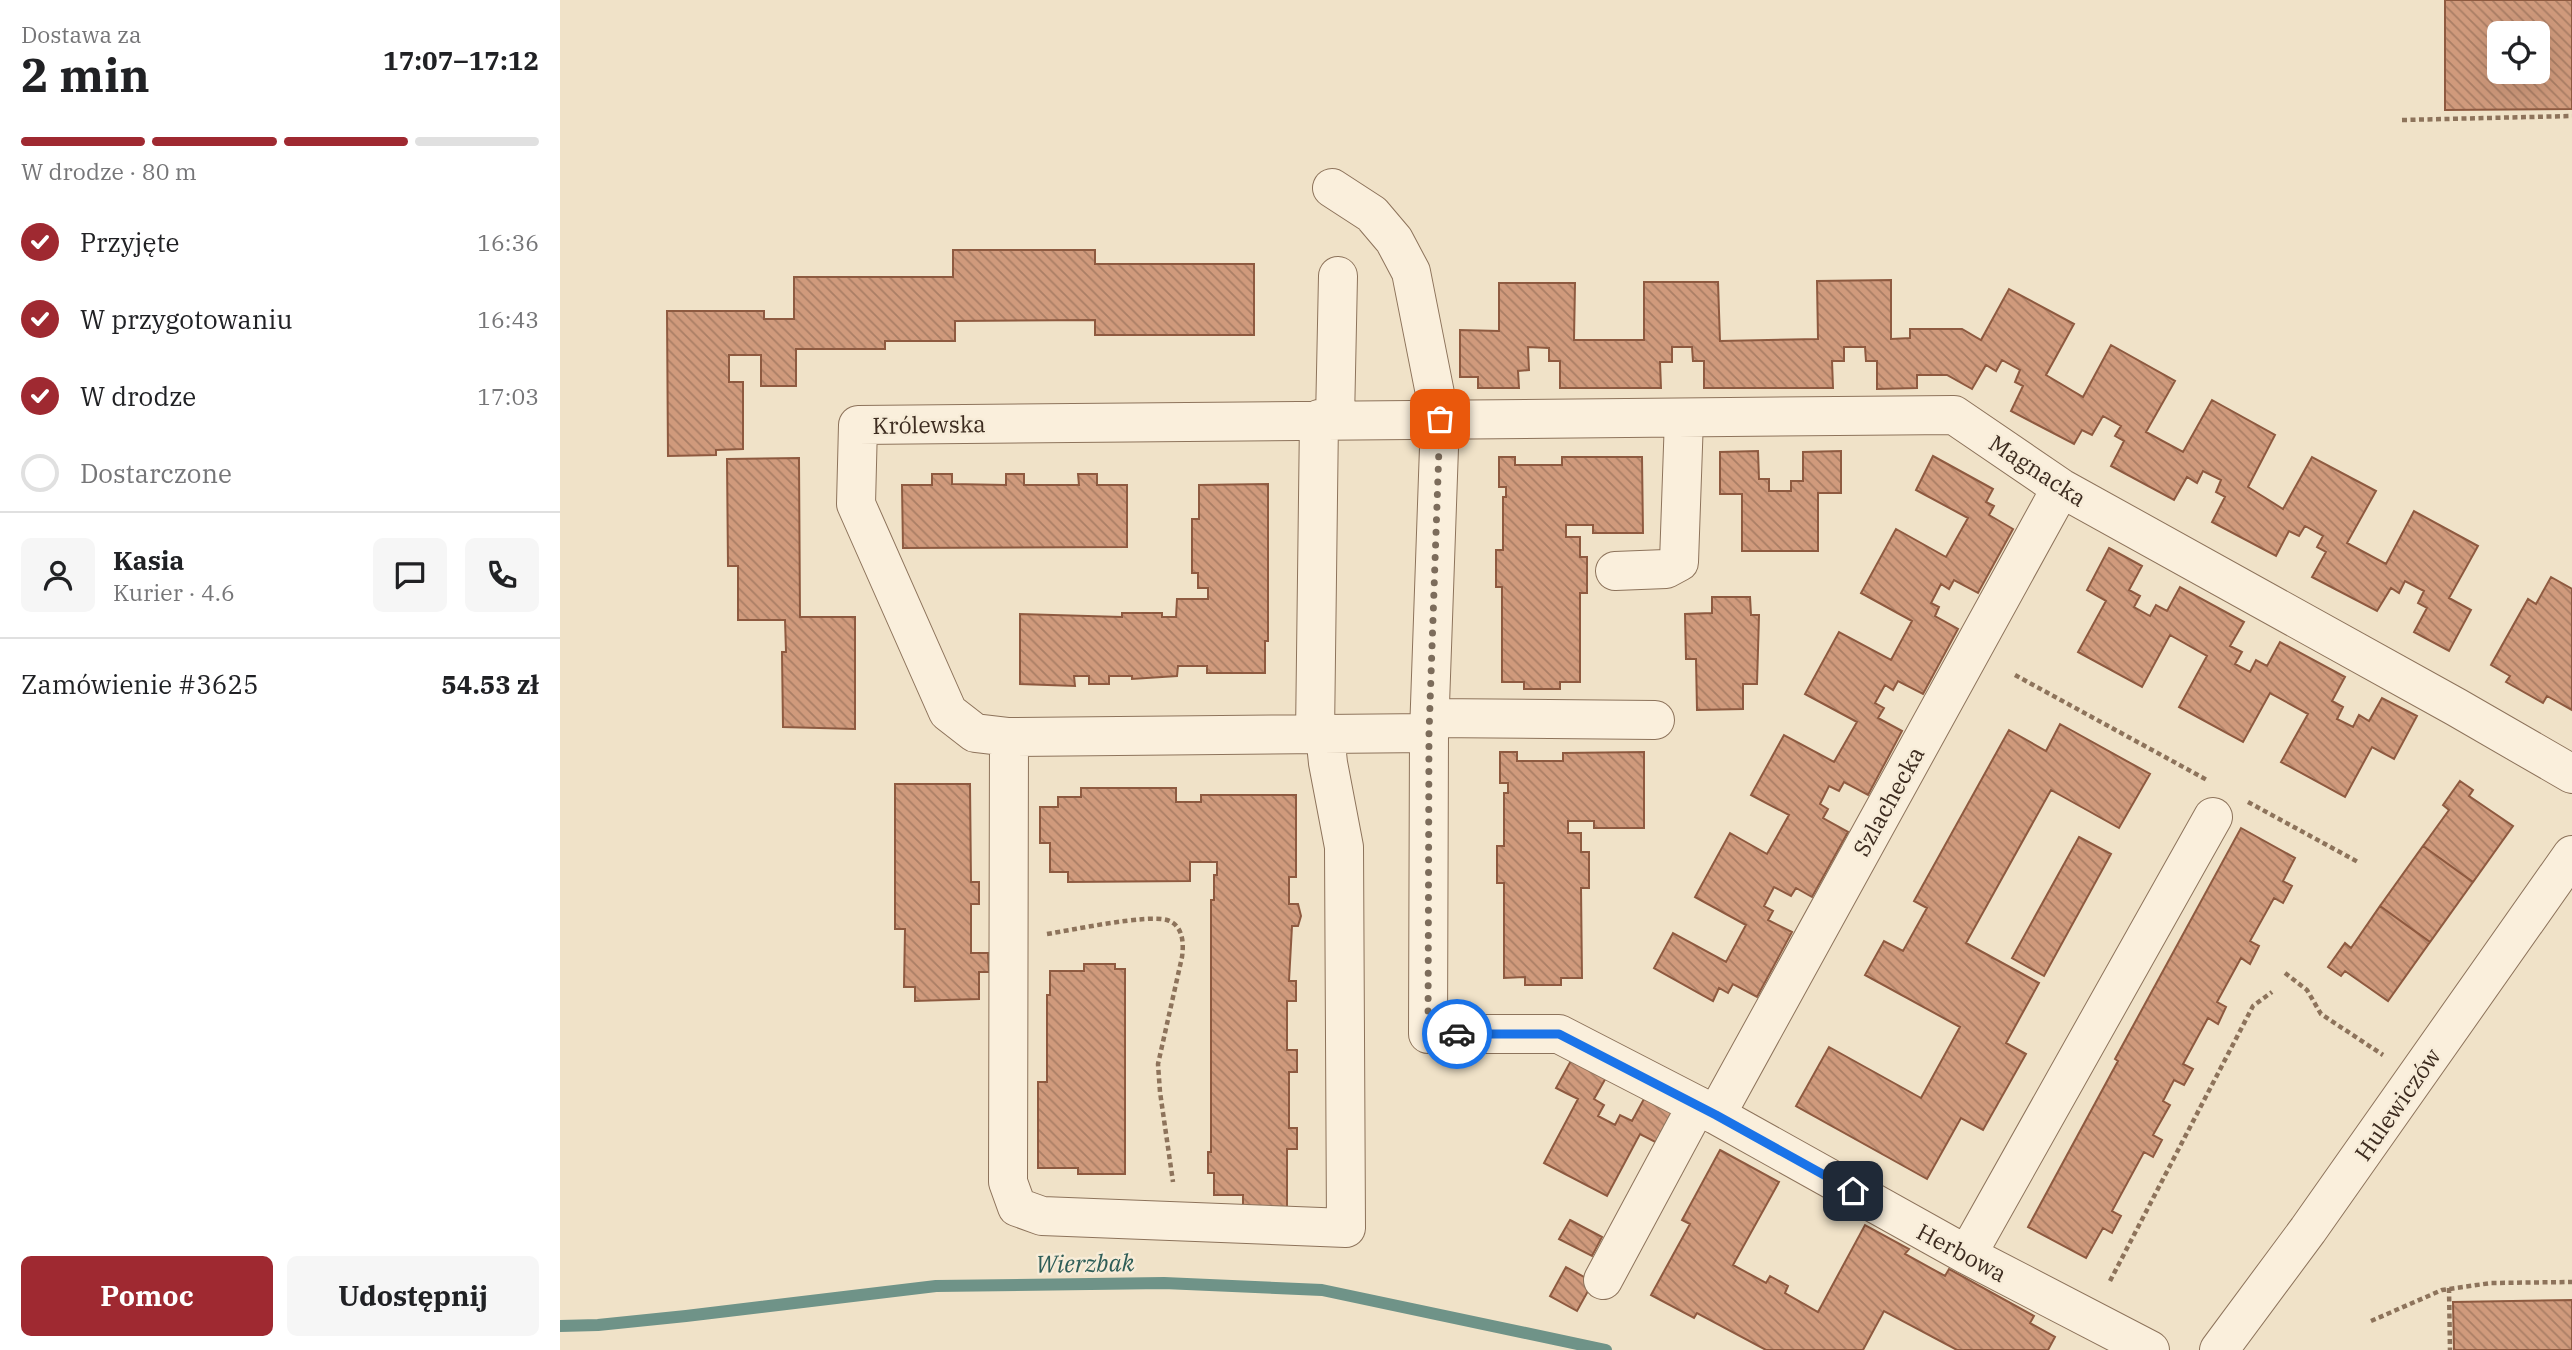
<!DOCTYPE html>
<html lang="pl">
<meta charset="utf-8">
<style>
body{margin:0;font-family:"IBM Plex Serif",serif;background:#f6f6f6;color:#202124;height:100vh;display:flex;flex-direction:column;font-size:26px;white-space:nowrap}
*{box-sizing:border-box;margin:0}
p{font-size:23px;color:#757577}
.icon{flex:none;width:38px;height:38px;fill:none;stroke:currentColor;stroke-width:2;stroke-linecap:round;stroke-linejoin:round}
.map{position:relative;flex:1;overflow:hidden}
.drawer{display:flex;flex-direction:column;background:#fff;width:560px}
.drawer>*{flex:none}
.tools{position:absolute;left:1927px;top:21px;display:grid;gap:14px}
.tools a{display:grid;place-items:center;width:63px;height:63px;border-radius:10px;background:#fff;box-shadow:0 7px 28px #0002;font-size:35px}
.pin{position:absolute;display:grid;place-items:center;width:60px;height:60px;color:#fff;margin:-30px;border-radius:14px;box-shadow:0 4px 10px #0006}
.courier{position:absolute;display:grid;place-items:center;width:70px;height:70px;margin:-35px;border:5px solid #1a73e8;border-radius:50%;background:#fff;color:#222;box-shadow:0 2px 9px #0007}
.headline em{font-style:normal;font-weight:800}
.headline div{display:flex;flex-direction:column-reverse}
.headline{display:flex;align-items:center;justify-content:space-between;height:119px;padding:0 21px}
h1{font-size:46px;font-weight:800;line-height:52px}
.bar{display:grid;grid-template-columns:repeat(4,1fr);gap:10px 7px;align-content:center;height:84px;padding:0 21px}
.bar i{height:9px;border-radius:5px;background:#e0e0e0}
.bar .on{background:#9f2931}
.bar p{grid-column:span 4}
.line{display:flex;align-items:center;gap:18px;padding:0 21px;border-top:2px solid #e0e0e0}
.line div{flex:1}
.round{display:grid;place-items:center;flex:none;width:74px;height:74px;border-radius:10px;background:#f6f6f6}
ol{padding:0 21px;list-style:none}
li{display:flex;align-items:center;gap:21px;height:77px}
li p{margin-inline-start:auto}
li .icon{padding:7px;border-radius:50%;background:#9f2931;color:#fff;stroke-width:4}
li:last-child{color:#757577}
li i{width:38px;height:38px;border:4px solid #e0e0e0;border-radius:50%}
.button{display:flex;gap:14px;margin-top:auto;padding:14px 21px}
.button a{flex:1;height:80px;border-radius:10px;background:#9f2931;color:#fff;font-size:28px;font-weight:800;line-height:80px;text-align:center}
.button a+a{background:#f6f6f6;color:#202124}
main{display:flex;flex:1;min-height:0}
.map>svg:first-child{display:block}
.lines{fill:none;stroke-linecap:round;stroke-linejoin:round}
.stream{stroke:#6f9388;stroke-width:12}
.building{fill:url(#building-back-hatch);stroke:#8e5a40;stroke-width:2;fill-rule:evenodd}
.minor-casing{stroke:#8d735b;stroke-width:40}
.path{stroke:#8d735b;stroke-width:4.5;stroke-dasharray:5 3.5;stroke-linecap:butt}
.minor{stroke:#faefdc;stroke-width:38}
.done{stroke:#7c6c5b;stroke-width:7;stroke-dasharray:0 12.6}
.route{stroke:#1a73e8;stroke-width:9}
.labels{text-anchor:middle;dominant-baseline:central;stroke-width:5;stroke-linejoin:round;paint-order:stroke}
.street-label{font-size:23px;fill:#3d2c20;stroke:#f7ecd8}
.water-label{font-size:24px;font-style:italic;fill:#2e5d57;stroke:#f7ecd8}
</style>
<main>
<section class="drawer">
<div class="headline"><div><h1>2 min</h1><p>Dostawa za</p></div><em>17:07–17:12</em></div>
<div class="bar"><i class="on"></i><i class="on"></i><i class="on"></i><i></i><p>W drodze · 80 m</p></div>
<ol>
<li><svg class="icon" aria-label="check" viewBox="0 0 24 24"><path d="M5 12l5 5 9-10"/></svg>Przyjęte<p>16:36</p></li>
<li><svg class="icon" aria-label="check" viewBox="0 0 24 24"><path d="M5 12l5 5 9-10"/></svg>W przygotowaniu<p>16:43</p></li>
<li><svg class="icon" aria-label="check" viewBox="0 0 24 24"><path d="M5 12l5 5 9-10"/></svg>W drodze<p>17:03</p></li>
<li><i></i>Dostarczone</li>
</ol>
<div class="line" style="height:126px"><a class="round"><svg class="icon" aria-label="person" viewBox="0 0 24 24"><circle cx="12" cy="8" r="4"/><path d="M4 21q1-7 8-7t8 7"/></svg></a><div><b>Kasia</b><p>Kurier · 4.6</p></div><a class="round"><svg class="icon" aria-label="chat" viewBox="0 0 24 24"><path d="M4 5h16v11H9l-5 4z"/></svg></a><a class="round"><svg class="icon" aria-label="phone" viewBox="0 0 24 24"><path d="M5 4h4l2 5-3 2q2 4 5 5l2-3 5 2v4C11 20 4 13 5 4z"/></svg></a></div>
<div class="line" style="height:91px"><div>Zamówienie #3625</div><b>54.53 zł</b></div>
<div class="button"><a>Pomoc</a><a>Udostępnij</a></div>
</section>
<div class="map">
<svg width="2012" height="1350" viewBox="0 0 2012 1350">
<defs>
<pattern id="building-back-hatch" width="6" height="6" patternUnits="userSpaceOnUse" patternTransform="scale(1.75)"><rect width="6" height="6" fill="#d09a7c"/><path d="M-1 5l2 2M0 0l6 6M5-1l2 2" fill="none" stroke="#aa7e65"/></pattern>
</defs>
<rect width="100%" height="100%" fill="#f0e2c8"/>
<g class="lines">
<path class="stream" d="M0 1326 38 1325 126 1316 376 1286 604 1283 762 1290 1046 1350"/>
</g>
<path class="building" d="M1885 0H2012V109L1885 110ZM1939 33H1978V72H1939Z
M393 250H535V264H694V335H535V320L395 321V341H325V349H236V386H201V355H169V382H183V449L156 450V455L108 456 107 311H204V319H234V277H393Z
M1331 280V339L1350 338V329H1402L1421 340 1449 289 1514 324 1486 375 1523 397 1551 345 1615 381 1586 432 1623 452 1652 400 1715 435 1688 487 1723 509 1752 457 1816 491 1787 543 1826 564 1854 511 1918 546 1889 598 1911 610 1889 651 1854 632 1867 608 1858 603 1864 591 1845 581 1839 593 1831 588 1817 611 1752 577 1766 552 1757 547 1763 536 1745 526 1739 536 1729 531 1716 556 1652 522 1665 497 1656 492 1661 480 1643 471 1637 483 1627 477 1614 500 1551 466 1564 441 1555 436 1561 426 1543 416 1532 435 1522 430 1514 444 1451 411 1463 386 1455 382 1460 370 1442 360 1436 371 1426 365 1412 389 1387 375H1357V388L1317 389V361H1306L1305 347H1284V361H1272L1273 388H1144V361H1133L1132 347H1112V362H1100L1101 388H1000V361H989V348L968 347 969 370 958 371 959 388H918V377H900V330L939 331V283H1015L1014 340H1084V282H1158L1160 341 1258 339 1257 281Z
M1198 451 1199 479H1209V491H1231V481H1243V452L1281 451V493H1258V551H1182V494H1160V452Z
M1373 456 1433 489 1426 502 1434 506 1429 515 1453 529 1418 593 1394 580 1389 589 1381 584 1371 603 1379 607 1375 616 1398 629 1363 694 1338 681 1333 690 1325 685 1315 703 1324 708 1318 718 1342 731 1308 795 1284 782 1279 791 1269 786 1260 804 1268 809 1263 818 1288 832 1252 897 1236 888 1231 896 1214 887 1204 906 1213 911 1208 920 1232 932 1197 997 1173 984 1168 993 1159 988 1153 1001 1094 968 1113 933 1166 962 1186 925 1135 897 1170 833 1207 854 1229 815 1191 795 1224 735 1274 762 1297 722 1245 694 1279 632 1331 660 1352 621 1301 593 1336 529 1386 557 1408 518 1356 490Z
M939 457H955V465H1002V457H1082L1083 533H1033V525H1006V537H1020V557H1027V593H1020V682H1000V689H964V682H942V587H936V550H943V497H946V487H939Z
M239 458 240 617H295V729L223 727 222 652H226L225 620H178V566H168L167 459Z
M372 474H392V484L446 485V474H464V485H519L518 474H537V485H567V547L343 548 342 485H372Z
M708 484V641H705V673H647V666H618L617 676 572 679V676H549V684H529V676H514L515 686 460 684V614L562 617V613H602V617H616L617 599H648V588H638V573H632V519H639V485Z
M1549 548 1582 566 1569 590 1580 596 1574 607 1590 616 1596 605 1607 611 1620 587 1684 622 1670 646 1682 652 1675 664 1690 672 1696 660 1707 666 1720 642 1785 677 1772 701 1783 707 1777 719 1793 727 1799 715 1809 721 1822 698 1857 716 1834 759 1812 747 1785 797 1721 762 1748 714 1710 693 1683 742 1619 707 1647 656 1610 635 1582 687 1518 652 1546 601 1527 590Z
M1991 577 2012 589V710L1987 696 1983 703 1946 682 1950 676 1931 665 1968 599 1976 604Z
M1152 597H1190L1191 615H1199L1197 684H1183V709L1137 710 1136 659H1126L1125 614 1152 613Z
M1500 724 1590 774 1559 828 1491 790 1406 943 1479 983 1446 1043 1466 1054 1423 1130 1401 1118 1367 1179 1236 1106 1269 1047 1361 1098 1400 1027 1305 975 1324 941 1343 951 1367 908 1354 901 1449 730 1486 751Z
M940 752H957V761H1003V753L1084 752V828H1034V821H1008V833H1021V852H1029V888H1021L1022 978H1001V985H965V977L944 978V883H937V846H944V793H948V783H940Z
M1900 781 1913 790 1909 796 1953 826 1913 882 1863 846 1889 810 1883 805Z
M335 784H410L411 882H419V904H411V953H428L429 972H419V999L355 1001V987H344L345 929H335Z
M521 788H616V802H641V795H736V877H729V904H738L741 916 738 926H732L729 981H736V1001H727V1050H737V1072H729V1128H737V1149H727V1210H683V1195H654V1173H648V1152H651V900H654V875H657V862H630V881L508 882V872H490V843H480V807H498V797H521Z
M1681 828 1735 858 1723 881 1732 886 1723 903 1714 898 1690 941 1699 946 1690 964 1681 958 1657 1002 1666 1007 1658 1024 1648 1018 1623 1064 1633 1069 1624 1085 1614 1080 1603 1101 1610 1105 1593 1135 1602 1140 1593 1157 1584 1152 1552 1211 1561 1216 1552 1233 1543 1228 1526 1258 1468 1227 1558 1061 1555 1059Z
M1519 837 1551 854 1484 976 1452 958Z
M1863 846 1913 882 1870 942 1820 906Z
M1820 906 1870 942 1828 1001 1785 971 1781 976 1768 967 1785 943 1791 948Z
M524 964H555V969H565V1174H518V1168H478V1082H487V995H490V971H524Z
M1013 1057 1047 1076 1034 1099 1044 1105 1038 1116 1055 1125 1060 1115 1072 1121 1085 1097 1119 1115 1103 1146 1080 1134 1047 1196 984 1163 1018 1099 996 1088Z
M1160 1150 1219 1182 1173 1265 1206 1283 1210 1276 1228 1286 1225 1293 1258 1312 1305 1225 1349 1249 1345 1254 1385 1276 1389 1269 1474 1316 1470 1323 1495 1337 1488 1350H1397L1324 1311 1303 1350H1206L1137 1313 1134 1318 1091 1295 1130 1224 1122 1220Z
M1010 1220 1042 1237 1032 1256 999 1239Z
M1006 1267 1033 1282 1017 1311 990 1296Z
M2012 1300V1350H1894L1893 1302Z"/>
<g class="lines">
<g class="minor-casing">
<path id="minor" d="M772 188 812 214 834 240 851 272 880 419 869 733 868 1034H999L1156 1115 1407 1255 1590 1350
M775 420 778 276
M1055 571 1106 569 1119 562 1124 418
M870 718 1095 720
M869 733 449 737 415 733 388 712 296 504 298 425 1394 415 1501 488 1896 707 2012 774
M755 735 759 419
M449 737 448 1182 457 1207 482 1216 786 1228 784 847 768 763 765 734
M1156 1115 1501 488
M1407 1255 1653 817
M1043 1280 1137 1105
M1659 1350 1748 1230 2012 855"/>
</g>
<path class="path" d="M1842 120 2012 116
M1455 675 1647 780
M1688 802 1798 862
M487 934C512 930 587 914 607 920 623 925 624 943 622 957L598 1064 600 1092 613 1182
M1725 973 1747 990 1761 1014 1823 1055
M1550 1281 1693 1006 1712 992
M1889 1288 1890 1350
M1811 1321 1882 1290 1931 1283 2012 1282"/>
<use href="#minor" class="minor"/>
</g>
<g class="lines">
<path class="done" d="M880 419 869 733 868 1034H897"/>
<path class="route" d="M897 1034H999L1156 1115 1293 1191"/>
</g>
<g class="labels">
<g class="street-label">
<text transform="translate(369 424) rotate(-1)">Królewska</text>
<text transform="translate(1478 470) rotate(33)">Magnacka</text>
<text transform="translate(1328 801) rotate(-61)">Szlachecka</text>
<text transform="translate(1837 1104) rotate(-55)">Hulewiczów</text>
<text transform="translate(1402 1252) rotate(28)">Herbowa</text>
</g>
<g class="water-label">
<text transform="translate(525 1263) rotate(-1)">Wierzbak</text>
</g>
</g>
</svg>
<div class="tools">
<a><svg class="icon" aria-label="locate" viewBox="0 0 24 24"><circle cx="12" cy="12" r="6"/><path d="M12 2v4M12 18v4M2 12h4M18 12h4"/></svg></a>
</div>
<div class="pin" style="left:880px;top:419px;background:#ea580c"><svg class="icon" aria-label="bag" viewBox="0 0 24 24"><path d="M5 8h14l-1 12H6zM9 8a3 3 0 0 1 6 0"/></svg></div>
<div class="pin" style="left:1293px;top:1191px;background:#1f2937"><svg class="icon" aria-label="home" viewBox="0 0 24 24"><path d="M3 11l9-7 9 7M6 9v11h12V9"/></svg></div>
<div class="courier" style="left:897px;top:1034px"><svg class="icon" aria-label="car" viewBox="0 0 24 24"><path d="M5 17H2v-5l4-1 3-4h7l3 4 3 1v5h-3M9 17h6M6 11h13"/><circle cx="7" cy="17" r="2"/><circle cx="17" cy="17" r="2"/></svg></div>
</div>
</main>
